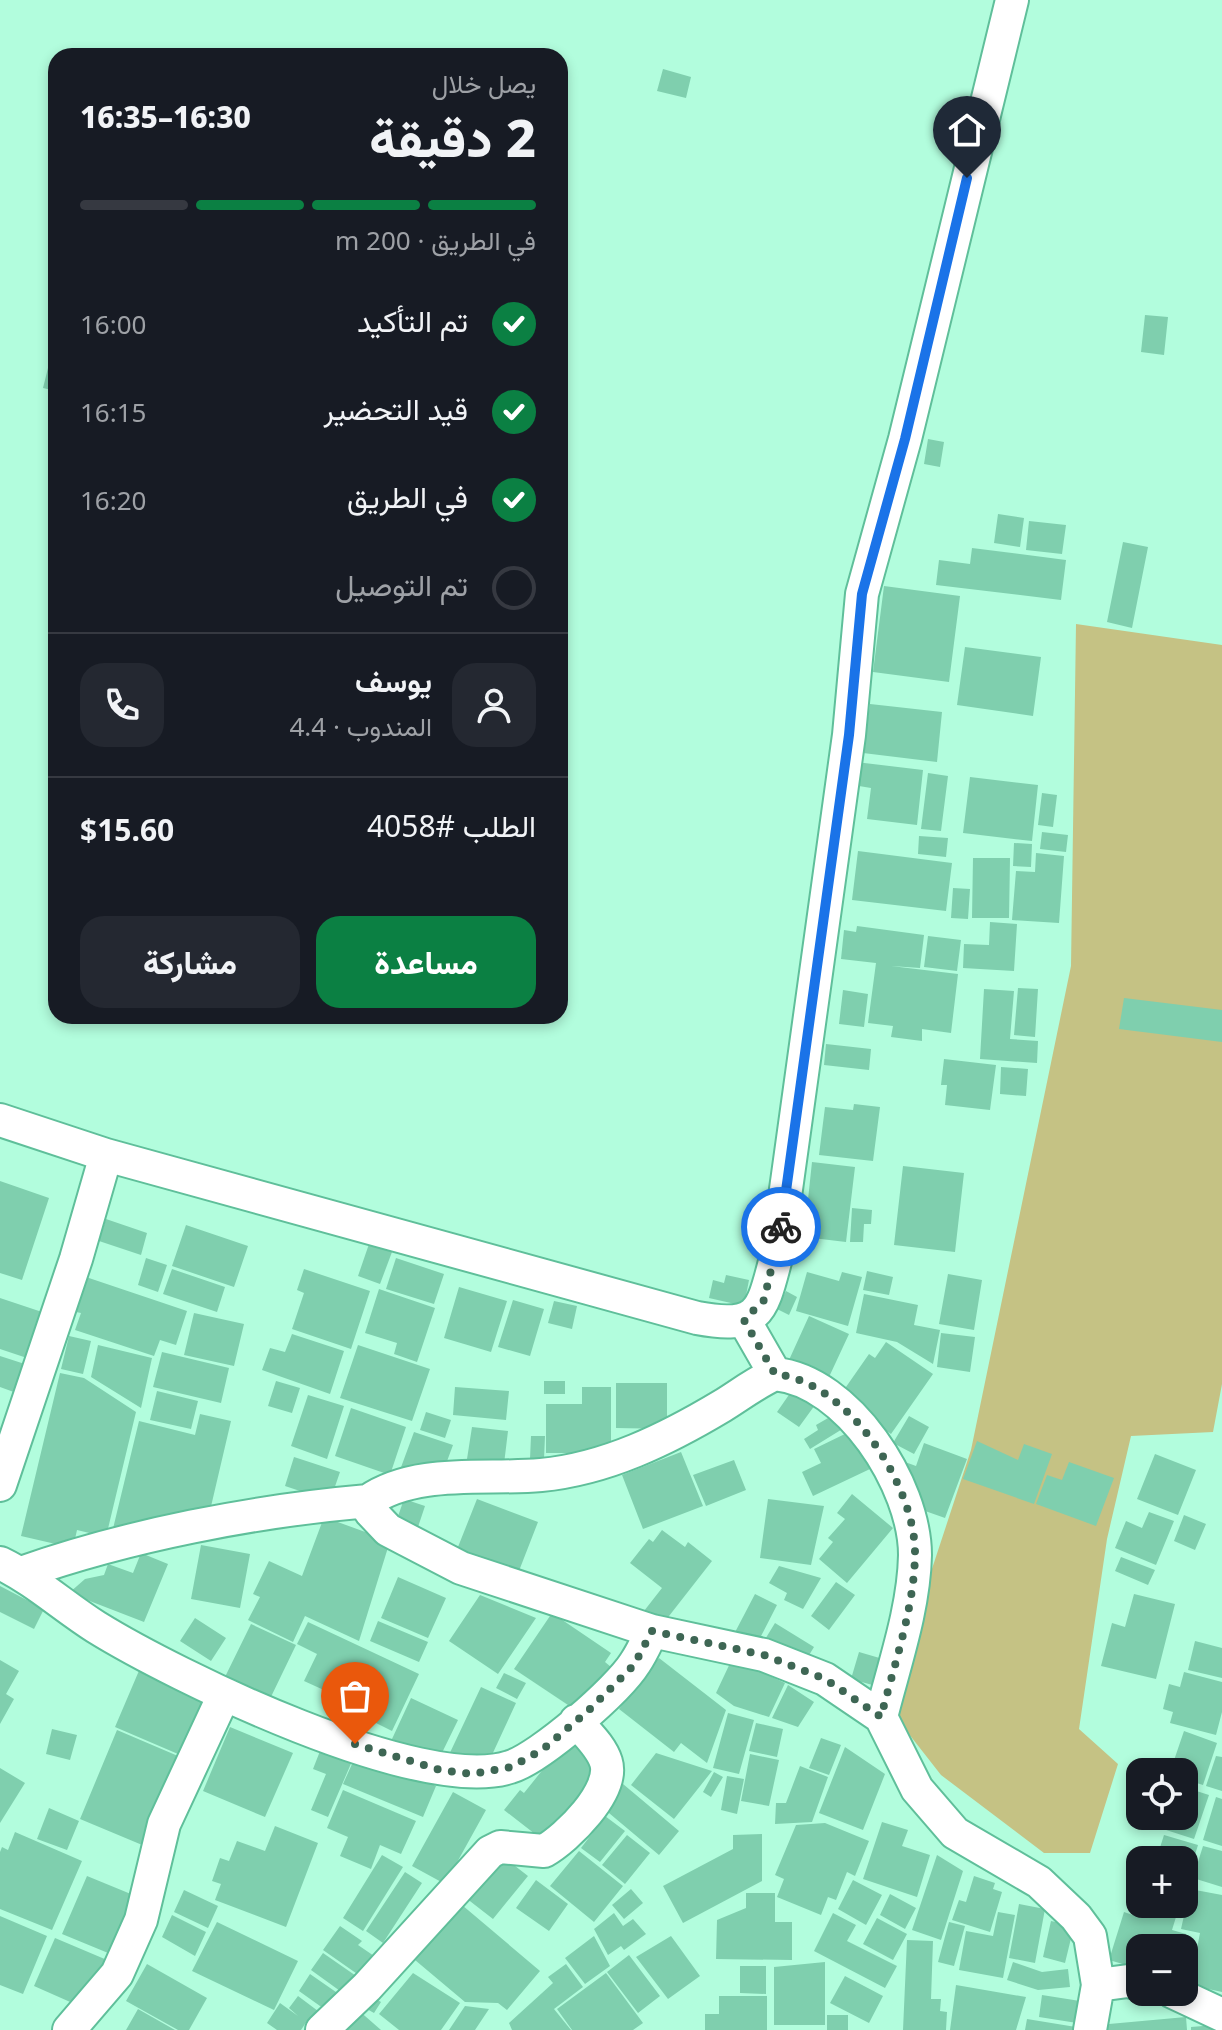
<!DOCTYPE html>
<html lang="ar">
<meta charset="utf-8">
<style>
body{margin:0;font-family:"Noto Sans",Vazirmatn,sans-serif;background:#242831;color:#f1f3f6;direction:rtl;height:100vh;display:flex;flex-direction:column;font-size:30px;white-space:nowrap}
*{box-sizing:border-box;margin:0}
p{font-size:26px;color:#9ea1a6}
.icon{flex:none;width:44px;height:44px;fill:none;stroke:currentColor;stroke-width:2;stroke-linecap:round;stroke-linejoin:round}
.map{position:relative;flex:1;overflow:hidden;direction:ltr}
.panel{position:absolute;left:48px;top:48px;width:520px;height:976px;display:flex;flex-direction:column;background:#171b24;border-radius:24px;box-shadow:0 4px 12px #0003;direction:rtl}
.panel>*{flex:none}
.buttons{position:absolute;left:1126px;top:1758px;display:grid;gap:16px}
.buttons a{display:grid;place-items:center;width:72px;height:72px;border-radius:16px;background:#171b24;box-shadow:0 4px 12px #0003;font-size:40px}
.pin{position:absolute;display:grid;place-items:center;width:68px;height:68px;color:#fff;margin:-82px -34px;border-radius:50% 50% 50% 0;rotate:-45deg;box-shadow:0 0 8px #0007}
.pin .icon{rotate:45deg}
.courier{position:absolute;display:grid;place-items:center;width:80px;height:80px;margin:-40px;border:6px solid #1a73e8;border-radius:50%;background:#fff;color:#222;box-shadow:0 2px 10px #0007}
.summary em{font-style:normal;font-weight:800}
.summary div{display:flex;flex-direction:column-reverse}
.summary{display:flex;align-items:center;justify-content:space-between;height:136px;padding:0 32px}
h1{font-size:52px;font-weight:800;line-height:60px}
.bar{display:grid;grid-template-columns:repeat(4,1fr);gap:12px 8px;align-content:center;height:96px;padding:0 32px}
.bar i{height:10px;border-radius:6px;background:#363941}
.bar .on{background:#0b8043}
.bar p{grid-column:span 4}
.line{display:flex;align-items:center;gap:20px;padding:0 32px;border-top:2px solid #363941}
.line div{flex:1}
.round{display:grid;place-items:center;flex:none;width:84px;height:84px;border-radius:24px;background:#242831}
ol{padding:0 32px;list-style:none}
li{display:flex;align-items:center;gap:24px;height:88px}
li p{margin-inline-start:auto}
li .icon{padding:8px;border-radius:50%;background:#0b8043;color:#fff;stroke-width:4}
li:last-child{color:#9ea1a6}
li i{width:44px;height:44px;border:4px solid #363941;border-radius:50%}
.action{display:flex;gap:16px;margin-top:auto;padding:16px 32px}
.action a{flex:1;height:92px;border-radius:24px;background:#0b8043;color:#fff;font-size:32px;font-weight:800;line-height:92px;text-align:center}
.action a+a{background:#242831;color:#f1f3f6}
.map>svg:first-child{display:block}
.green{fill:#c5c284}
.building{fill:#7fcfae}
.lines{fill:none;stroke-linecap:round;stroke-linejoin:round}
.street-casing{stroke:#5fbf9a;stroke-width:36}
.street{stroke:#fff;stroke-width:32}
.done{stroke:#3e6654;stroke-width:8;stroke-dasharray:0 14.4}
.route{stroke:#1a73e8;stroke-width:10}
</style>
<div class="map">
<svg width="1222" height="2030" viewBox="0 0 1222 2030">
<rect width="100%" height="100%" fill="#b2fddd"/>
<path class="green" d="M1076 624 1222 645V1384L1213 1432 1131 1436 1107 1539 1079 1729 1118 1764 1090 1853H1044L941 1775 887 1706 971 1450 1071 966Z"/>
<path class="building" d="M663 69 691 77 686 98 657 91Z
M1145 315 1168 317 1164 355 1141 352Z
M51 356 56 357V391L43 388Z
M928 439 944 442 940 467 924 464Z
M998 514 1024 518 1020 547 994 543Z
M1029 521 1066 525 1062 554 1026 550Z
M1123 542 1148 547 1132 628 1107 622Z
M972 548 1066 560 1061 600 936 585 939 560 970 564Z
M884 586 960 596 949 682 873 672Z
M965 647 1041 657 1033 716 957 705Z
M870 704 942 712 937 762 863 753Z
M856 762 923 770 917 825 867 819 871 788 853 785Z
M928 773 948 776 941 831 921 829Z
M970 777 1038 785 1032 841 963 833Z
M1042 793 1057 795 1053 827 1038 825Z
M1042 832 1068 835 1066 852 1040 849Z
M919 836 948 838 946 857 918 854Z
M1014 843 1032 844 1031 867 1013 866Z
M858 851 952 863 946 911 852 900Z
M1036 853 1064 856 1059 923 1012 920 1016 871 1035 872Z
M973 858H1010L1009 918H972Z
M953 888 970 889 968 919 951 918Z
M990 922 1017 924 1014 971 963 968 964 944 989 945Z
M857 926 924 935 920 968 891 966 958 974 951 1033 922 1029V1041L891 1037 893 1026 868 1023 876 963 841 959 844 930 856 932Z
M928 936 961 940 957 971 924 967Z
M1018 988 1038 989 1035 1037 1014 1035Z
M984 989 1014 991 1010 1039 1038 1041 1037 1063 980 1059Z
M843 990 868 994 864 1027 839 1024Z
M1124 998 1222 1010V1042L1119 1029Z
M826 1044 871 1049 869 1070 824 1065Z
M944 1059 996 1065 990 1110 945 1105 947 1085H941Z
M1001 1067 1028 1069 1026 1096 1000 1094Z
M854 1104 880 1107 873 1161 819 1155 825 1107 853 1110Z
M812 1162 855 1167 846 1242 804 1237Z
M903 1166 964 1173 955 1252 894 1245Z
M0 1181 49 1198 22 1280 0 1273Z
M852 1208 872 1210 871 1224H864L863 1242H850Z
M106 1219 147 1233 141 1255 99 1241Z
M186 1225 248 1246 234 1287 172 1266Z
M369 1244 392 1252 380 1284 358 1276Z
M146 1258 167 1265 158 1292 138 1285Z
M396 1258 444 1274 434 1304 386 1289Z
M172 1269 225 1287 217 1312 163 1294Z
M304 1269 370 1291 351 1349 292 1329 304 1293 297 1290Z
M867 1271 893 1277 889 1295 863 1290Z
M807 1272 839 1281 842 1272 862 1277 848 1326 796 1311Z
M948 1274 982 1280 974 1330 939 1324Z
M726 1275 749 1280 744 1306 709 1298 713 1280 724 1283Z
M83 1276 187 1311 176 1345 160 1340 154 1356 75 1330 81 1313 71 1311Z
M459 1287 507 1301 491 1352 444 1338Z
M379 1289 435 1308 417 1362 394 1354 397 1343 365 1333Z
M786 1291 797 1297 789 1315 777 1309Z
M864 1294 918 1305 914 1325 940 1330 933 1364 897 1342 856 1333Z
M0 1298 42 1312 27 1358 0 1349Z
M513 1300 544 1309 530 1356 498 1347Z
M554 1301 577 1306 572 1329 548 1323Z
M194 1313 244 1324 234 1366 184 1355Z
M809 1316 849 1334 829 1377 789 1360Z
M941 1333 975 1337 970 1372 937 1367Z
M292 1334 344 1351 330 1394 262 1370 270 1348 285 1352Z
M69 1336 91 1341 83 1374 61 1369Z
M886 1342 933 1374 891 1434 839 1397 869 1354 875 1358Z
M98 1345 152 1358 141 1408 91 1377Z
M358 1345 430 1369 412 1421 340 1398Z
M162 1352 229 1368 221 1403 153 1387Z
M0 1356 31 1366 22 1395 0 1387Z
M60 1373 84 1378 136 1412 106 1537 77 1530 73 1548 21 1536Z
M276 1381 300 1388 292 1413 268 1406Z
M544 1381H565V1394H544Z
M616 1383H667V1429L616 1428Z
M455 1387 509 1391 506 1420 453 1415Z
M582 1387H611V1453H546V1404H582Z
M793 1389 815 1405 799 1427 777 1412Z
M157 1391 198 1401 191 1429 150 1420Z
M308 1395 344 1406 327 1459 291 1446Z
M351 1408 406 1427 390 1475 335 1456Z
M426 1412 451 1420 445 1438 420 1430Z
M200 1414 231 1421 209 1515 111 1537 139 1421 195 1435Z
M835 1414 844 1428 810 1449 804 1439 818 1430 816 1425Z
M909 1416 929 1427 914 1454 893 1443Z
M472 1427 508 1431 504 1464 467 1459Z
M851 1431 870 1469 813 1496 802 1472 821 1463 814 1449Z
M414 1432 453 1445 443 1472 400 1470Z
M531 1436H545L544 1459H530Z
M977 1441 1018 1460 1024 1444 1052 1454 1034 1504 963 1479Z
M924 1443 967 1459 945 1518 911 1506 918 1488 898 1481 905 1462 916 1466Z
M681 1452 703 1506 643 1529 622 1475Z
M1155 1454 1196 1470 1178 1515 1137 1499Z
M294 1457 340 1472 330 1501 285 1486Z
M734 1460 746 1490 706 1506 693 1475Z
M1069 1462 1114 1478 1096 1526 1036 1504 1047 1475 1062 1480Z
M852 1494 893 1528 847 1583 819 1559 833 1542 828 1538 845 1519 837 1513Z
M404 1499 425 1506 417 1530 396 1522Z
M477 1499 538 1522 517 1576 456 1552Z
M768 1499 824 1506 811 1565 760 1558Z
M1149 1512 1174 1521 1156 1565 1115 1548 1126 1521 1142 1528Z
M1184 1515 1206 1524 1195 1550 1174 1541Z
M324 1517 390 1541 359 1641 305 1616 293 1642 248 1620 260 1597 253 1594 269 1561 302 1576Z
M662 1530 685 1547 688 1542 712 1561 662 1625 644 1611 662 1588 630 1563 649 1539 653 1542Z
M201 1545 250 1554 240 1608 191 1599Z
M141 1553 168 1564 144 1622 69 1593 85 1579 104 1575 108 1564 133 1573Z
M1121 1557 1155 1570 1148 1585 1115 1571Z
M779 1566 821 1578 803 1609 784 1600 787 1593 769 1583Z
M398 1577 446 1598 428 1638 381 1618Z
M836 1582 855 1595 829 1630 811 1616Z
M0 1586 44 1609 34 1629 0 1612Z
M755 1594 777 1605 758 1642 732 1638Z
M1134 1594 1175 1604 1156 1679 1101 1666 1112 1623 1125 1627Z
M480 1595 536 1618 498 1674 449 1641Z
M552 1613 611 1653 605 1662 611 1667 591 1695 586 1691 574 1709 514 1669Z
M195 1618 226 1638 211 1661 180 1641Z
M378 1621 428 1642 419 1662 370 1641Z
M308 1622 419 1674 392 1731 372 1721 367 1731 344 1721 349 1710 323 1698 326 1691 304 1681 317 1654 297 1644Z
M775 1623 814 1647 803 1665 764 1641Z
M251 1624 296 1645 268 1703 223 1681Z
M1195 1641 1222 1648V1678L1188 1670Z
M859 1652 883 1659 876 1686 851 1679Z
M659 1658 726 1710 707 1763 681 1743 674 1752 619 1709 632 1692 629 1689Z
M732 1659 785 1683 769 1717 734 1706 716 1693Z
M0 1660 19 1671 6 1694 14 1699 0 1724Z
M141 1666 208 1705 185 1757 115 1727Z
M1184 1672 1222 1682V1712L1216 1735 1170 1723 1173 1712 1163 1709 1169 1684 1180 1687Z
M504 1673 526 1683 517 1699 496 1688Z
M788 1685 814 1702 798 1727 772 1718Z
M481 1687 516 1703 485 1770 447 1759Z
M411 1698 458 1720 438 1761 392 1739Z
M728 1713 754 1720 739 1774 713 1768Z
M756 1723 783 1729 777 1757 749 1751Z
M230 1727 293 1753 265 1817 203 1791Z
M52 1729 77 1735 70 1760 46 1754Z
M117 1730 185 1759 147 1847 80 1819Z
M1184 1731 1217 1743 1203 1785 1184 1779V1772H1170Z
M821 1738 841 1745 829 1775 809 1768Z
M565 1742H575L600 1770 544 1841 504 1810 520 1790 524 1793Z
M322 1746 353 1759 328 1817 311 1810 326 1774 313 1769Z
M845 1747 885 1774 863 1830 819 1813Z
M357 1753 436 1786 423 1817 343 1784Z
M656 1753 712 1771 674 1819 631 1785Z
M750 1754 779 1760 769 1806 741 1801Z
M1216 1756 1222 1757V1791L1206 1786Z
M800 1766 828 1777 812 1822 775 1824 776 1803H786Z
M0 1768 25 1783 0 1823Z
M714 1772 723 1777 711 1797 703 1792Z
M727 1776 744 1779 737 1814 721 1810Z
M623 1784 679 1831 659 1855 603 1808Z
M1184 1787 1209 1795 1194 1839 1163 1829 1167 1816H1184Z
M343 1790 416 1821 401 1854 380 1845 371 1869 340 1856 348 1837 327 1828Z
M453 1792 486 1810 445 1884 412 1866Z
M1216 1797 1222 1799V1846L1203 1840Z
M49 1808 79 1821 67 1850 37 1839Z
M601 1813 625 1831 600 1862 581 1848 597 1827 592 1824Z
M882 1822 908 1830 902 1846 930 1855 917 1897 863 1879Z
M825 1823 869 1841 855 1876 847 1872 836 1900 828 1897 821 1915 777 1897 784 1879 775 1875 796 1825Z
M275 1826 318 1843 286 1927 215 1900 221 1884 212 1881 220 1858 229 1861 237 1841 265 1851Z
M15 1832 82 1861 52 1930 0 1909V1852L2 1847 8 1850Z
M762 1834V1881L683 1923 663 1886 733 1849V1835Z
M627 1835 650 1853 625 1884 602 1865Z
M1164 1835 1198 1845 1185 1887 1184 1860H1156Z
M1203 1846 1222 1851V1887L1193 1878Z
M579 1851 623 1886 594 1922 550 1886Z
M382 1855 403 1867 363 1931 343 1918Z
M501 1855 528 1876 493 1919 466 1898Z
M937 1855 963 1871 941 1940 912 1930Z
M405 1872 422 1883 383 1943 366 1931Z
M87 1876 143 1899 113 1955 62 1934Z
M974 1876 995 1883 993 1889 1002 1892 990 1932 952 1920 959 1900 966 1902Z
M536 1880 568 1904 549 1931 516 1908Z
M853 1880 882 1895 866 1925 838 1909Z
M631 1889 643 1903 624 1919 612 1905Z
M1190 1889 1222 1895V1992L1190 1985 1200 1933 1181 1929Z
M184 1890 218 1906 208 1928 174 1912Z
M746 1893H775V1922H792V1960L716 1959 717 1920 746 1908Z
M1139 1893 1140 1904H1180L1172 1930 1186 1934 1181 1948H1140V1969L1109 1960 1124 1912 1133 1915Z
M890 1894 916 1908 905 1929 880 1915Z
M1019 1904 1045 1909 1035 1963 1009 1958Z
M462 1905 540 1971 507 2010 498 2003 465 2002 415 1960Z
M998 1912 1015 1915 1003 1978 959 1970 966 1931 993 1936Z
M614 1913 623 1926 633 1919 646 1934 624 1950 621 1946 608 1955 594 1929Z
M833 1913 856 1925 847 1941 897 1966 885 1988 814 1951Z
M172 1915 206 1932 195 1956 162 1937Z
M0 1916 47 1936 23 1994 0 1985Z
M877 1918 907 1934 893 1960 863 1944Z
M1051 1921 1074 1926 1065 1963 1043 1957Z
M217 1922 298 1961 274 2010 192 1971Z
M949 1922 965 1926 954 1966 938 1962Z
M340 1926 362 1941 358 1945 377 1958 363 1978 323 1950Z
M594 1936 610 1966 585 1984 565 1958Z
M671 1936 700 1976 668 1999 636 1957Z
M55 1938 107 1960 86 2009 34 1986Z
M907 1940 933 1941 931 1999H941L940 2011 947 2012 946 2030H903Z
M323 1953 359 1978 347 1996 311 1970Z
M629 1955 660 1996 638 2013 607 1972Z
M825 1962V2025H774V1967Z
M1013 1962 1042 1972 1068 1969 1070 1987 1038 1990 1007 1980Z
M147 1964 207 1998 189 2030H178L126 2001Z
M566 1964 583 1987 554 2009 571 2030H512L509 2023 553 1983 548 1977Z
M740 1966H766V1994L740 1993Z
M413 1973 460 2003 441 2030H399L379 2014Z
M606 1973 643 2023 633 2030H572L557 2009Z
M310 1974 346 1999 334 2016 299 1991Z
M845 1976 883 1996 869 2023 830 2003Z
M956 1985 1026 1997 1016 2030H950Z
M365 1992 381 2002 374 2013 358 2004Z
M1042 1995 1080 2001 1077 2023 1039 2017Z
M298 1996 326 2017 318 2029 307 2021 301 2030H277L267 2023 280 2003 298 2016 289 2008Z
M719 1996H767V2030H705V2014H719Z
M465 2006 489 2009 475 2030H449Z
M138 2009 175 2030H126Z
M357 2009 381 2030H339Z
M827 2015H848V2030H827Z
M1186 2017 1187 2030H1098V2025Z
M1027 2019 1082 2028V2030H1025Z
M1215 2025 1216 2030H1191V2027Z"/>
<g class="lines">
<g class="street-casing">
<path id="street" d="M0 1120 106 1155 697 1318C761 1330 762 1311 777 1254L849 735 862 594 905 439 1012 0
M744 1320 775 1374C848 1381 915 1485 915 1555 914 1609 894 1665 881 1717
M0 1485 76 1259 106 1155
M368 1501C416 1468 485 1480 541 1475 606 1469 667 1439 722 1406 740 1395 755 1383 775 1374
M0 1563C35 1580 63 1606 96 1627 175 1676 421 1796 510 1767 540 1758 618 1690 635 1663 642 1653 647 1641 652 1631
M21 1573C129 1535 254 1511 368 1501L370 1511 388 1530 461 1568 652 1631 764 1655 825 1679 881 1717 917 1789 955 1833 1039 1882 1076 1917 1090 1936 1098 1985 1128 1981 1140 1984
M1173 1992 1222 2015
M69 2030 117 1974 141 1920 164 1824 224 1695
M322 2030 367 1987 490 1852 500 1847 544 1851C567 1838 615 1791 606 1762 601 1746 586 1733 576 1721
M1090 2030 1098 1985"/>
</g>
<use href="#street" class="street"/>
</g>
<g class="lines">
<path class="done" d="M355 1744 440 1770 472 1774 511 1767 542 1750 588 1711 634 1665 652 1631 764 1655 825 1679 881 1717C894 1665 914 1609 915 1555 916 1485 847 1381 775 1374L744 1320 764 1300 781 1227"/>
<path class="route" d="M781 1227 849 735 862 594 905 439 967 178"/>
</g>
</svg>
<div class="buttons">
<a><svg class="icon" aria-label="locate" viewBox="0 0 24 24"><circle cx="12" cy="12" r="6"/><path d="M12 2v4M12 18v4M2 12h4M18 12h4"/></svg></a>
<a>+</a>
<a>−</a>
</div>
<div class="pin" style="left:355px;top:1744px;background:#ea580c"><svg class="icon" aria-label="bag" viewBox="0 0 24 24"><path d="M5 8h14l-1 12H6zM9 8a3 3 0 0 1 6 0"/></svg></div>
<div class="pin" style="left:967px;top:178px;background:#1f2937"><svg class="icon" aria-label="home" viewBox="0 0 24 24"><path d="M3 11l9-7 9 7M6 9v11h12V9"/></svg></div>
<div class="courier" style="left:781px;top:1227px"><svg class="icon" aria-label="bike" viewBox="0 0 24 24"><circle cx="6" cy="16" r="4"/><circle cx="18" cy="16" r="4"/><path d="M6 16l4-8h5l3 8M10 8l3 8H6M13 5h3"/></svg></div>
<section class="panel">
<div class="summary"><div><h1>2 دقيقة</h1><p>يصل خلال</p></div><em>16:30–16:35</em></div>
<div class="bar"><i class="on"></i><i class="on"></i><i class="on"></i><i></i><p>في الطريق · 200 m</p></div>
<ol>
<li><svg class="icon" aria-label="check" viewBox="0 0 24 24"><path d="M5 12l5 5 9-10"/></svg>تم التأكيد<p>16:00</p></li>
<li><svg class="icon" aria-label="check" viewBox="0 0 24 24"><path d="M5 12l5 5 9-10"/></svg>قيد التحضير<p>16:15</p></li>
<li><svg class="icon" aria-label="check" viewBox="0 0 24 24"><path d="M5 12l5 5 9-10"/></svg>في الطريق<p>16:20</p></li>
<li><i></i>تم التوصيل</li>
</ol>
<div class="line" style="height:144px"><a class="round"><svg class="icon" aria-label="person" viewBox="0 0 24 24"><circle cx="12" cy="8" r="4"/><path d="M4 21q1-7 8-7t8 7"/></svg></a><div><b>يوسف</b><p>المندوب · 4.4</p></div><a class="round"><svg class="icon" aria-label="phone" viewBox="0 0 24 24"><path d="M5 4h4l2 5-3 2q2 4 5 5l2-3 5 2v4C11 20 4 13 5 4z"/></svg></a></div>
<div class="line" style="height:104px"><div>الطلب #4058</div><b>$15.60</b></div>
<div class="action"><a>مساعدة</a><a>مشاركة</a></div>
</section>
</div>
